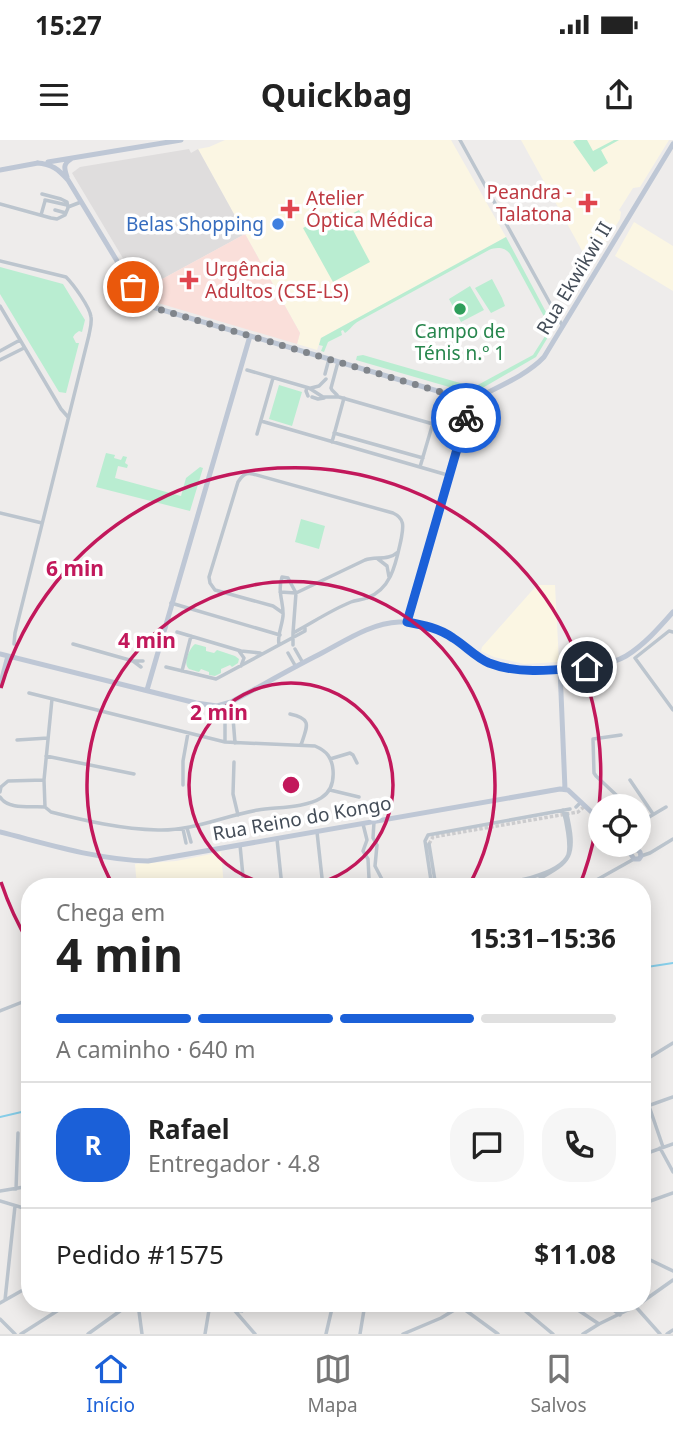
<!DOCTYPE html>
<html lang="pt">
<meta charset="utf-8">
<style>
body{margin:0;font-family:"Noto Sans",sans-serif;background:#f6f6f6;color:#222;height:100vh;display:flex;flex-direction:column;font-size:26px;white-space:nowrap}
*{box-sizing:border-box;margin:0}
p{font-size:23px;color:#767676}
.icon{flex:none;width:38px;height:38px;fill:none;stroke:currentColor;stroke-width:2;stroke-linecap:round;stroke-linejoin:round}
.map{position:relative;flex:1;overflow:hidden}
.sheet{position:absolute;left:21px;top:738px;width:630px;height:434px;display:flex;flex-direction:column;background:#fff;border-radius:28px;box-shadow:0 4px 18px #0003}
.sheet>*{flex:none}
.buttons{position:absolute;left:588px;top:654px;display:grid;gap:14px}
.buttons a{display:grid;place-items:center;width:63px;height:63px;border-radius:50%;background:#fff;box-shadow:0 4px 18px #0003;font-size:35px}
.pin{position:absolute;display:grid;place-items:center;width:60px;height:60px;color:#fff;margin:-30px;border:4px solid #fff;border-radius:50%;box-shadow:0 2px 7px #0007}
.courier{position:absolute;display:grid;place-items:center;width:70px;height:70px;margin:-35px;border:5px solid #1b60d8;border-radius:50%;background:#fff;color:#222;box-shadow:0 2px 9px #0007}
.head em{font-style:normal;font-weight:700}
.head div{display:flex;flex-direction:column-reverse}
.head{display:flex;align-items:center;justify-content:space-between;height:119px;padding:0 35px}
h1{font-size:46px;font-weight:700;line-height:52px}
.bar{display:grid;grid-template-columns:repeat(4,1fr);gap:10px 7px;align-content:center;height:84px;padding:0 35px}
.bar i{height:9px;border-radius:5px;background:#e0e0e0}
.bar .current{background:#1b60d8}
.bar p{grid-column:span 4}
.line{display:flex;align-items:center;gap:18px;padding:0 35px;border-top:2px solid #e0e0e0}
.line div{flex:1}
.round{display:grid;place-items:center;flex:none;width:74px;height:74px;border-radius:28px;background:#f6f6f6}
.status{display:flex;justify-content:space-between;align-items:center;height:49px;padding:0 35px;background:#fff;direction:ltr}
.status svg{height:19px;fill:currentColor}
header{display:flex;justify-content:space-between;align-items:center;height:91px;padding:0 35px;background:#fff;font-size:32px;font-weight:700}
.menu{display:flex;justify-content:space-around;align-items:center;height:98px;border-top:2px solid #e0e0e0;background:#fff;font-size:19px;color:#767676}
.menu a{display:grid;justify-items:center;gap:4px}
.menu .current{color:#1b60d8}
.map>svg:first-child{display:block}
.commercial{fill:#fbf6e3}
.education{fill:#dfdddd}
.medical{fill:#fadfda}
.green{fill:#b9edd1}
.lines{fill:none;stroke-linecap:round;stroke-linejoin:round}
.stream{stroke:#86cee9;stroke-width:2}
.street-tunnel{stroke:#ccccce;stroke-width:3.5;stroke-dasharray:3.5 2;stroke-linecap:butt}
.street{stroke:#bcc5ce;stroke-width:3.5}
.secondary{stroke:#bec7d5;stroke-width:5}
.done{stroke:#80858b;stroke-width:7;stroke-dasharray:0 12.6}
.route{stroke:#1b60d8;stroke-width:9}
.ring{fill:none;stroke:#c2185b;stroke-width:3.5}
.health-dot{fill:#e0444e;stroke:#fff;stroke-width:2.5}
.shop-dot{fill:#3f7fe0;stroke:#fff;stroke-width:2.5}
.leisure-dot{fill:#2e9e5b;stroke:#fff;stroke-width:2.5}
.labels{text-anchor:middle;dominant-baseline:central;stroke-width:7;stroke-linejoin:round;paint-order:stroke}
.health-label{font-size:19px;fill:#be3a42;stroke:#fff;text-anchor:start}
.shop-label{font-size:19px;fill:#366cbe;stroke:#fff;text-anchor:end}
.street-label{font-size:19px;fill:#444d58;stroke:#fff}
.leisure-label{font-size:19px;fill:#27864d;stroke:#fff}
.centre{fill:#c2185b;stroke:#fff;stroke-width:3.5}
.ring-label{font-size:21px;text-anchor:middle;font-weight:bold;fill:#c2185b;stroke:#fff;stroke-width:7;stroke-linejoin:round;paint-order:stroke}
</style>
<div class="status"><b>15:27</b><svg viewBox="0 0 49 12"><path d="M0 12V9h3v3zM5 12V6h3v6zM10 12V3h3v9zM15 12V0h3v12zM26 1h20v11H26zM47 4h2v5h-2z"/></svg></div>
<header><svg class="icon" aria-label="menu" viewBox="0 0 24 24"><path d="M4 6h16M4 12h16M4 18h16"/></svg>Quickbag<svg class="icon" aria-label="share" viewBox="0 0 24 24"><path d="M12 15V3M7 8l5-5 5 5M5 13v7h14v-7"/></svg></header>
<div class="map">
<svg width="673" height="1194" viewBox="0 0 673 1194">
<rect width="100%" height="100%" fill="#eeeceb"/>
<path class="commercial" d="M225 0H451L506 97 321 198 317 210 297 204 300 193 198 9 209 7Z
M521 0H669L640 47 633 48 621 67 619 70 621 72 620 79 591 127Z
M634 82 673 106V151L615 116Z
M537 445H555L559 522 524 524 494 517 481 511 482 507Z
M221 712 224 747H137L135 724 176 721Z"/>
<path class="education" d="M189 9 191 13 198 9 245 94 142 150 72 33 80 27Z"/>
<path class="medical" d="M245 94 300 193 297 204 158 163 149 159 142 150Z"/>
<path class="green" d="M576 0H587L593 11 614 0H619L601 10 608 23 594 32 573 2Z
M359 70 366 83 353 90 370 122 333 142 303 88 333 71 339 81Z
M506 97 554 187 536 217 479 250 470 253 356 220 357 216 363 215 474 247 533 215 547 193 548 184 510 114C505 107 496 107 489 110L359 181C353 184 350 190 345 193L343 190 341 191 342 195 328 202 324 212 321 211 323 206 319 205 321 198Z
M0 127 63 144 85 180 82 192 79 191 75 194 73 197 76 203H79L66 253 59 252 0 154Z
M492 139 502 158 505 166 491 173 475 148Z
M470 146 484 170 461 182 449 159Z
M279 245 302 252 292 286 269 279Z
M106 313 115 315 114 318 121 320 123 316 127 317 125 323 128 325 127 328 118 326 115 338 181 356 186 338 200 327 203 328 190 371 96 347Z
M301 379 325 386 319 409 295 402Z
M195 504 206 507V511L214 513 217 510 235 516 239 519 238 523 232 527 230 525 221 529V533L215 536 209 535V532L201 529 199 532C198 532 190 529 189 529 182 523 190 508 195 504Z"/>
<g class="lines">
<path class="stream" d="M642 831 647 827 673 823
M0 977 30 970"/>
<path class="street-tunnel" d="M429 704 433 697 578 672 585 666"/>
<path class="street" d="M460 0 562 185
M45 60 67 65
M0 64 51 78 57 79 65 75 68 68 67 62 61 59 42 54
M68 67 81 62
M55 70 66 73
M41 75 45 61
M0 121 66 137C73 144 90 167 91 177 92 183 90 189 89 195L15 493 14 504
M0 166 61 269 68 277
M0 211 20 200
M0 220 24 208
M247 230 309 248 323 257H339L433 284
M325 234 329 219
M307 248 306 251 308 256
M311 248 319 246 326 239
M337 255 332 250 331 248 338 222
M312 257 318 259 324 258
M261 281 444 334
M334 293 423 318
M257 294 273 238
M332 302 344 258
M420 327 440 259
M0 373 42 383
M378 419 387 426 389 437
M280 452 296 453 365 420C376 416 388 421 398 412
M171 463 280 495
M283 473 273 466 215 450 210 443 209 437 238 342C242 336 245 332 253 334L393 373C406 379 403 388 401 400 396 422 392 449 367 458 362 460 356 460 351 462 331 470 312 483 293 493V505
M177 492 241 511 260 513
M673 492 669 491 635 518 673 570
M73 504 133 521H143
M279 504C277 496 282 486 283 476 284 462 277 453 282 437L288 438 296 453 293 493
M295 509 303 523
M239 511 244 518 241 526
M288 513 296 527
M133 521 141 527
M166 527 216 539 305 491V487
M182 531 191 496
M29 553 225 602 315 606C327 611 332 618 333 630 334 642 331 652 321 658 305 668 276 667 258 670 223 676 193 691 158 690 121 689 86 681 51 672L45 667 44 640 52 559
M231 562 232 575
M224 565 225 575
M290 574C313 579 307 586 301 605
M225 578V602
M233 578 235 603
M621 595 593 599 594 633 596 636 629 667
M17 600 48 598
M46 616 134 634
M330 619 350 613 353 615 357 623
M234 622 233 654 238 675
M630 640 653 674
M183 645V621L188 593
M330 650 359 657
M0 652 1 647 8 641 44 640
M0 657C8 670 31 666 45 667
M576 667 581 662
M374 682 373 698 377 705 375 726 386 747
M639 683 666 667
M363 684 367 700 363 711 368 719 369 738 374 747
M187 688 191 702
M183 689 186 703
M317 692 323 747
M277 699 282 747
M429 704 436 747
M240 705 244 747
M641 716 650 713 673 699
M432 747 425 701 428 695 570 669
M480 747C501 744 559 737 568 715 571 705 566 680 563 670
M525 747C568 722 579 724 566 670
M584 747 634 719
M0 871 30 859
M642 922 673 903
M642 956 649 966 663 1007
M642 968 673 957
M660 1008 673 1032
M642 1015 673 1004
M29 1046 30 1020
M16 1049 18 993
M0 1051 30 1046
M0 1061 30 1070
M642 1064 673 1053
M642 1116 673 1131
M5 1160 15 1066
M642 1162 673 1140
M0 1163 30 1146
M138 1164 142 1194
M229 1164 255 1194
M457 1164 498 1194
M517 1164 553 1194
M569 1164 599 1184
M606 1164 620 1175
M636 1167 660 1194
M235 1171 299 1164
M242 1171 245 1164
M0 1179 15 1194
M21 1194 68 1164
M88 1194 120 1171 133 1164
M205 1194 210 1164
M326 1194 333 1164
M360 1194 365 1164
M403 1194 441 1178 461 1166
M583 1194 599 1184 640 1164
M667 1194 673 1190"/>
<path class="secondary" d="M48 22 181 0
M37 23C52 24 58 29 68 40L137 154 149 166 468 260
M0 30 38 23
M67 37C64 28 63 24 71 19
M473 260C497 247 526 236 544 217L673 4
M407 482 471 264
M0 514 196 563 217 566 231 562C261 546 290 529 320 514 345 501 371 483 399 482 418 481 439 488 455 499 465 506 474 515 485 520 515 535 597 533 626 516 644 505 659 488 673 472
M560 529 565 649
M0 546 8 516
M147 550 250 196
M0 692C48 704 98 720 148 721L560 649 568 650 600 680
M625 705 634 719H639L641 716 640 712 630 705"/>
</g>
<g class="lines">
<path class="done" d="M133 147 143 161 155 168 468 260V262L471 264 466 278"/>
<path class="route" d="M466 278 407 482C423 485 439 488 453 498 466 506 475 517 489 523 520 535 555 530 587 527"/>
</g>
<g class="ring">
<circle cx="291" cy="645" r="102"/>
<path d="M114 747A204 204 0 1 1 468 747"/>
<path d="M29 803A306 306 0 0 1 1 742M1 548A306 306 0 1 1 579 747"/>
</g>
<g class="health-dot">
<path d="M584.5 52.5h7v7h7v7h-7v7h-7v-7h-7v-7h7z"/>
<path d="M286.5 58.5h7v7h7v7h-7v7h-7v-7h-7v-7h7z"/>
<path d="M185.5 129.5h7v7h7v7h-7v7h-7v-7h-7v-7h7z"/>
</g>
<circle class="shop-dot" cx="278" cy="84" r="7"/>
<circle class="leisure-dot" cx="460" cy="169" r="7"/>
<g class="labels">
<g class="health-label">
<text x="572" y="52" text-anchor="end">Peandra -<tspan x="572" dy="22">Talatona</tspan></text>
<text x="306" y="58">Atelier<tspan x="306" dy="22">Óptica Médica</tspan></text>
<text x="205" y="129">Urgência<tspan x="205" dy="22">Adultos (CSE-LS)</tspan></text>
</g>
<g class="shop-label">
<text x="264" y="84">Belas Shopping</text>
</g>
<g class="street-label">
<text transform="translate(574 138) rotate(-59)">Rua Ekwikwi II</text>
<text transform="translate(302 678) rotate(-10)">Rua Reino do Kongo</text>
</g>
<g class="leisure-label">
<text x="460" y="191">Campo de<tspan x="460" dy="22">Ténis n.º 1</tspan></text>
</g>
</g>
<circle cx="291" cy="645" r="10" class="centre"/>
<g class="ring-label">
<text x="75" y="436">6 min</text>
<text x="147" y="508">4 min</text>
<text x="219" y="580">2 min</text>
</g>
</svg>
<div class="buttons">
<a><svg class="icon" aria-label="locate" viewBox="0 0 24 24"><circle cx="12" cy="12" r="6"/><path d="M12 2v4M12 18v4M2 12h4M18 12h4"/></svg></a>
</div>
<div class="pin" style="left:133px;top:147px;background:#ea580c"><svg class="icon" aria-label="bag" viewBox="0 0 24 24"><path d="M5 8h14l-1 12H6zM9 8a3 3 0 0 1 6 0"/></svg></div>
<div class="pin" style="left:587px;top:527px;background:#1f2937"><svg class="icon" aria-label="home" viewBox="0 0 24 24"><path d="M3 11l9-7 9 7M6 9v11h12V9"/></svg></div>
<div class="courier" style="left:466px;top:278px"><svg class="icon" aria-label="bike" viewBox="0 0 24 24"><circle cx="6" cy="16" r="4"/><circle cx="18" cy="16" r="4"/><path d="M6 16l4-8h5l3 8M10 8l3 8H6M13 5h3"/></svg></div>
<section class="sheet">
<div class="head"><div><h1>4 min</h1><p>Chega em</p></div><em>15:31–15:36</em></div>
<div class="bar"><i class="current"></i><i class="current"></i><i class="current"></i><i></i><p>A caminho · 640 m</p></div>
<div class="line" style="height:126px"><b class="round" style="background:#1b60d8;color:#fff">R</b><div><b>Rafael</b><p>Entregador · 4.8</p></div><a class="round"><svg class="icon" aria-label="chat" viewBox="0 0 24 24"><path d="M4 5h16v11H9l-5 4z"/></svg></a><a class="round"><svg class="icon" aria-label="phone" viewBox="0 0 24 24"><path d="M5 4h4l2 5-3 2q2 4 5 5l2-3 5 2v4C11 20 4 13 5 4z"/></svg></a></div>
<div class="line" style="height:91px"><div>Pedido #1575</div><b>$11.08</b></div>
</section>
</div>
<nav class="menu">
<a class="current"><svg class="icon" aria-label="home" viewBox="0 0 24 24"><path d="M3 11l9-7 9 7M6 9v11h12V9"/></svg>Início</a>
<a><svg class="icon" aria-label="map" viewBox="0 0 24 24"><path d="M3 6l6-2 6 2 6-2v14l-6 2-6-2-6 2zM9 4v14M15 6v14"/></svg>Mapa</a>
<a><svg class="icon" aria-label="saved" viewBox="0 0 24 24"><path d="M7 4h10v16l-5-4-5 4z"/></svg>Salvos</a>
</nav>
